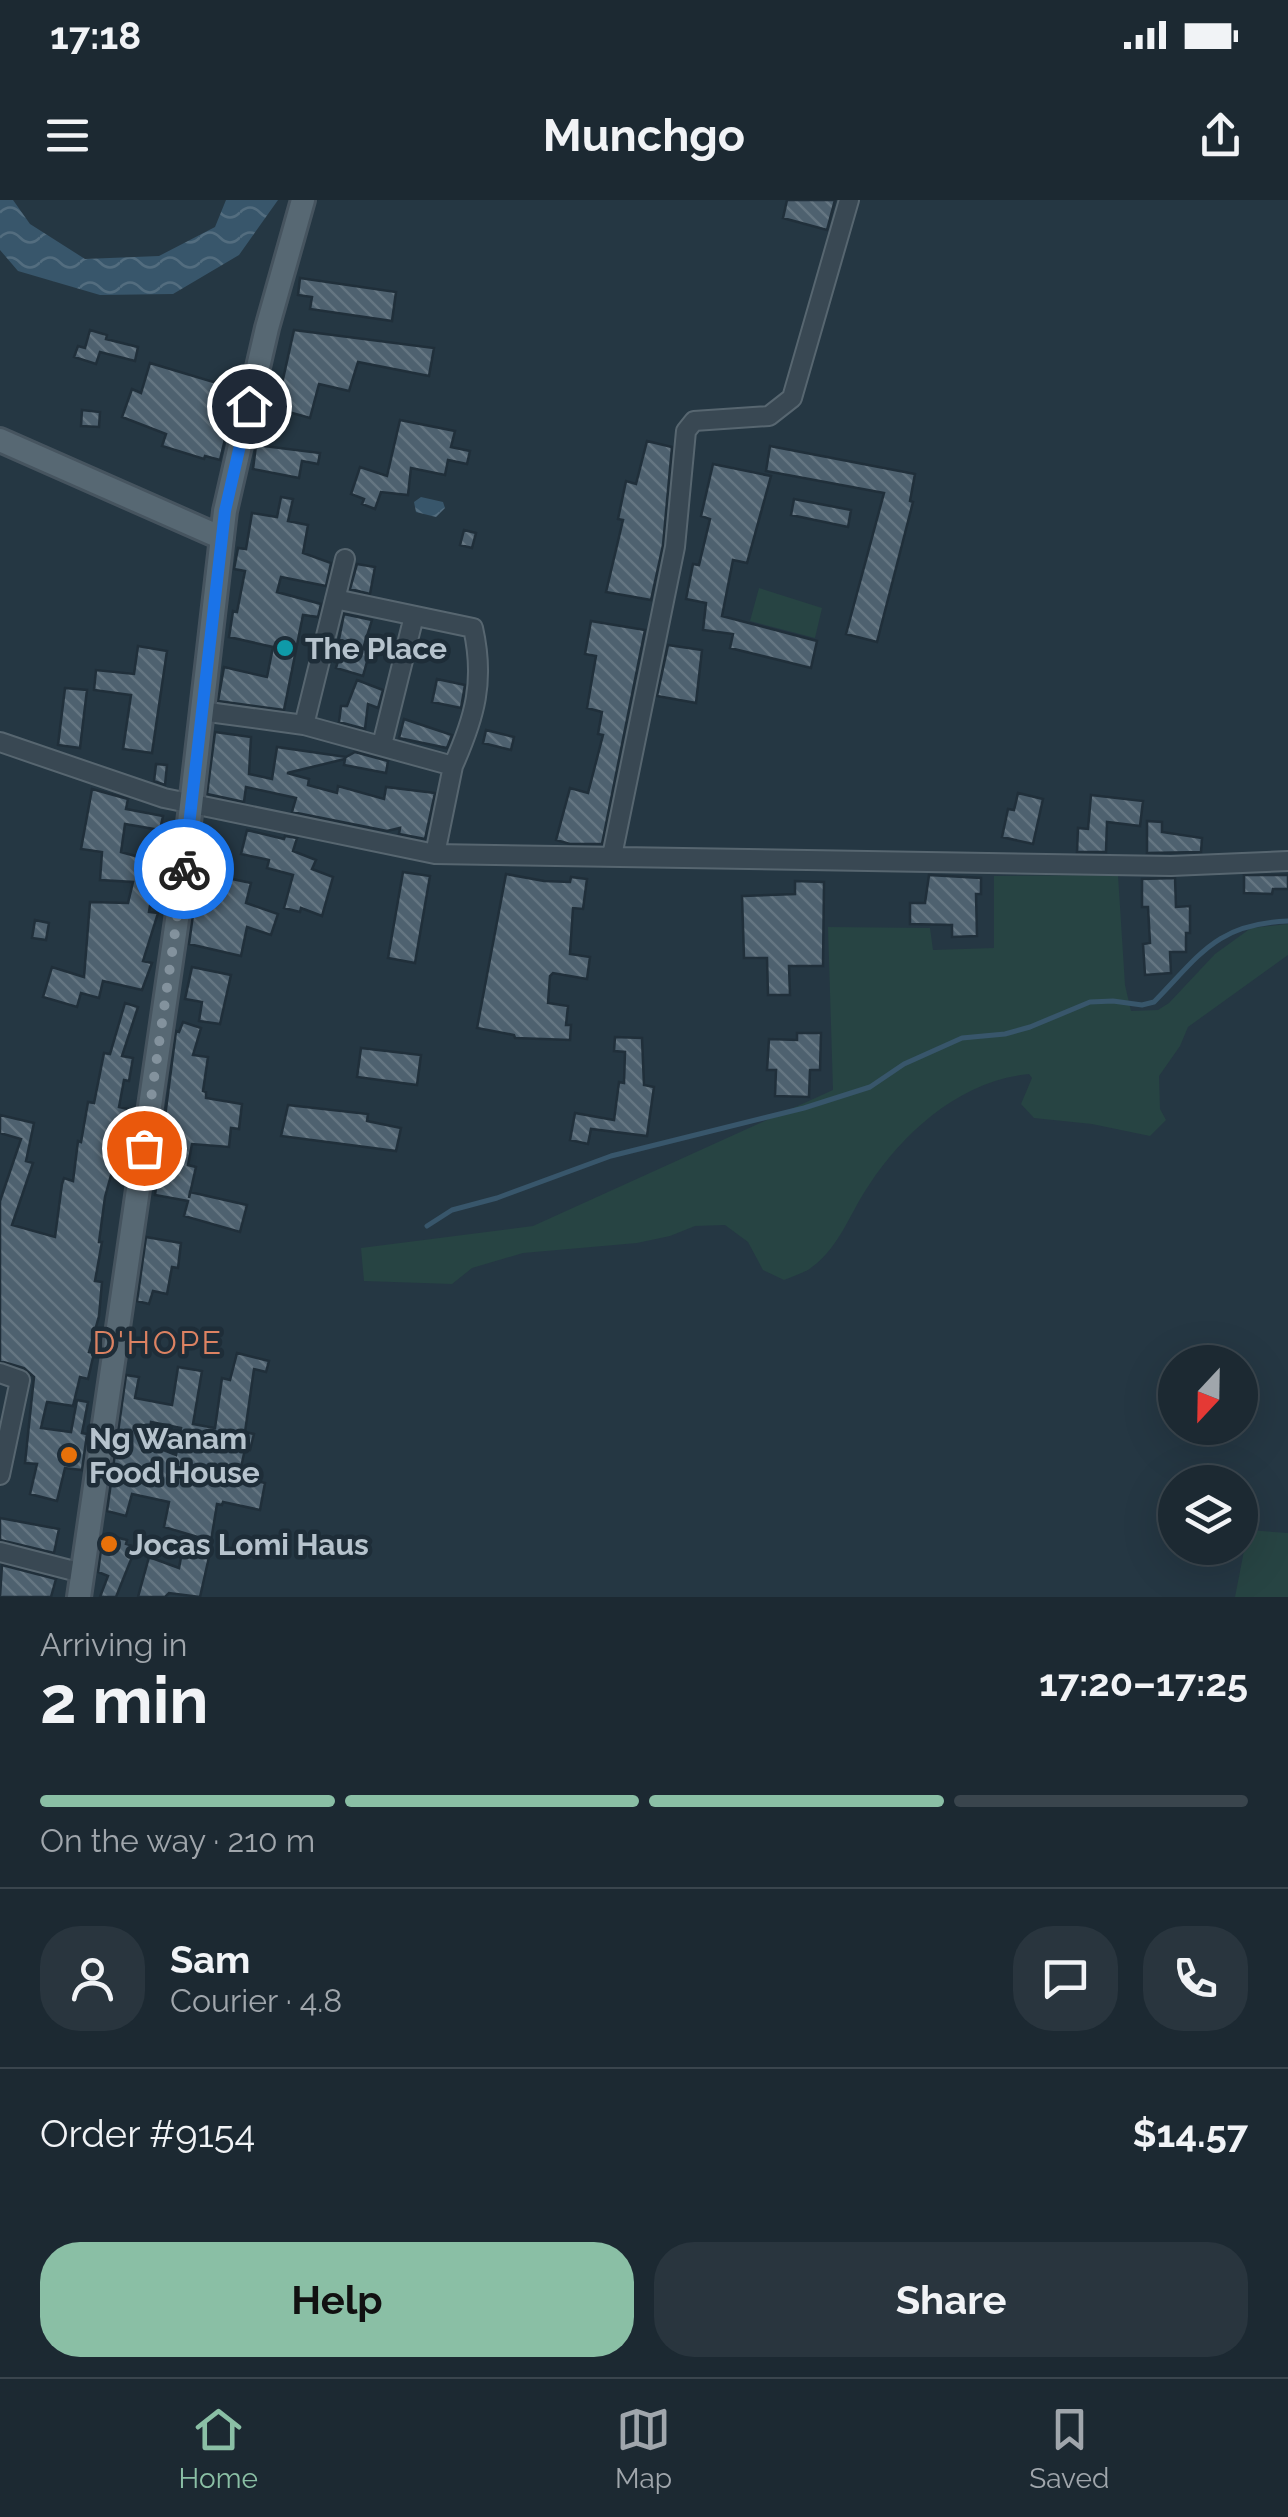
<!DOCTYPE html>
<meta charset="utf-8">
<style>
body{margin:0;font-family:Raleway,sans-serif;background:#29353e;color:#f1f3f6;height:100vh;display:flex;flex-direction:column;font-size:38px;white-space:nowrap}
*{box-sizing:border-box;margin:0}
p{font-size:32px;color:#a0a6ac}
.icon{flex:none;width:55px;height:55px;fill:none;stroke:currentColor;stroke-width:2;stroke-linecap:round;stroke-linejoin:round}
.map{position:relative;height:1397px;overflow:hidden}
.panel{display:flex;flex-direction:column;background:#1c2932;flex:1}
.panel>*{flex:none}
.needle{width:65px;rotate:202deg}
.tools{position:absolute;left:1158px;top:1145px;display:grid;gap:20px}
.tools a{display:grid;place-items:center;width:100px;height:100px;border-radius:50%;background:#1c2932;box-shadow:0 10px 40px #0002,0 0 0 2px #3a454d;font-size:50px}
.pin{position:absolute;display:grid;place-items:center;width:85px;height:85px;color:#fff;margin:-42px;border:5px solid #fff;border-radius:50%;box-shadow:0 2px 10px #0007}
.courier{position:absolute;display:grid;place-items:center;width:100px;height:100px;margin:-50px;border:8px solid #1a73e8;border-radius:50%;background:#fff;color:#222;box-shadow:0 2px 12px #0007}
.headline em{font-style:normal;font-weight:700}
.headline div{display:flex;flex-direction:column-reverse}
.headline{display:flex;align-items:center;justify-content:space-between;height:170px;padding:0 40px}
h1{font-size:65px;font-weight:700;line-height:75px}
.bar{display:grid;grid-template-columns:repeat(4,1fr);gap:15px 10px;align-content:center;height:120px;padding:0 40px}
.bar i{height:12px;border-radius:8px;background:#3a454d}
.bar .current{background:#8abfa5}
.bar p{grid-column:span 4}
.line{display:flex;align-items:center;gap:25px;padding:0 40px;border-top:2px solid #3a454d}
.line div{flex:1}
.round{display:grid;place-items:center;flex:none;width:105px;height:105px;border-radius:40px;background:#29353e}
.action{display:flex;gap:20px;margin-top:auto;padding:20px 40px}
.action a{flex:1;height:115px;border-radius:40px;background:#8abfa5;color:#111;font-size:40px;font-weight:700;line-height:115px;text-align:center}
.action a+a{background:#29353e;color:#f1f3f6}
.status{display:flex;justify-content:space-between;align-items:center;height:70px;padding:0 50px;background:#1c2932;direction:ltr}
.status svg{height:28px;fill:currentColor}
header{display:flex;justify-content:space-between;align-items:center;height:130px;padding:0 40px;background:#1c2932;font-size:45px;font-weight:700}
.tabs{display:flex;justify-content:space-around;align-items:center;height:140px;border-top:2px solid #3a454d;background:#1c2932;font-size:28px;color:#a0a6ac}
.tabs a{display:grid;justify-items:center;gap:5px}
.tabs .current{color:#8abfa5}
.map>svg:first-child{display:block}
.grass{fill:#274443}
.water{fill:url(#water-waves)}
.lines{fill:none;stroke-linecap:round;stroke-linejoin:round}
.stream{stroke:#38566b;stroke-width:5}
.building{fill:url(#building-back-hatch);stroke:#202f3a;stroke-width:2.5;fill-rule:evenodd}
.minor-casing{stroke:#576670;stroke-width:22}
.major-casing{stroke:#46545f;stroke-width:28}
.minor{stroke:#394853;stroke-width:18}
.major{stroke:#576873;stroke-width:22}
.done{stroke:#83929d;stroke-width:10;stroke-dasharray:0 18}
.route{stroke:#1a73e8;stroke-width:12}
.culture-dot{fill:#0f9aa8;stroke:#1e2d38;stroke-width:4}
.food-dot{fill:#e8710a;stroke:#1e2d38;stroke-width:4}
.labels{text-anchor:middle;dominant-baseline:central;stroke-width:9;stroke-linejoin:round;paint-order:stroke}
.poi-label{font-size:30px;font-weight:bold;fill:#b6c3cd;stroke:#1e2d38;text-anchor:start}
.neighbourhood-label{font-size:32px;letter-spacing:2.5px;fill:#dc8262;stroke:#1e2d38}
</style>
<div class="status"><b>17:18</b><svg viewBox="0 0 49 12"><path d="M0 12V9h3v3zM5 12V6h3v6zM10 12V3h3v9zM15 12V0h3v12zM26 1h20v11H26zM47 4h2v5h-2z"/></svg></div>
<header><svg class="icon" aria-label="menu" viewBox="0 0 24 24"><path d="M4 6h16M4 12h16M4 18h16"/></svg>Munchgo<svg class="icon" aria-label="share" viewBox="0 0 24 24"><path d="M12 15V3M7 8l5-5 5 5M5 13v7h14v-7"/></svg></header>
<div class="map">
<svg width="1288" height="1397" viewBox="0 0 1288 1397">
<defs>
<pattern id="water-waves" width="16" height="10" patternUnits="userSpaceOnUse" patternTransform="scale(2.5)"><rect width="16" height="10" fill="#38566b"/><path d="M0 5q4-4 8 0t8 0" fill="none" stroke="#536d7f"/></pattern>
<pattern id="building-back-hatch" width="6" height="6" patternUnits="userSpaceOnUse" patternTransform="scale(2.5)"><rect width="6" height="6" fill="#4e616f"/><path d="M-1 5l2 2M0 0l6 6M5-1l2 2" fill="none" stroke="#657682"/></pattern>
</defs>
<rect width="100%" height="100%" fill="#253743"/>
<path class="grass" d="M759 388 822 408 815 438 750 421Z
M1118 675 1125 785 1131 811 1158 810 1169 803 1215 754 1251 728 1288 724V755L1188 827 1180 846 1159 876 1160 909 1166 920 1150 936 1092 924 1034 918 1021 904 1032 878 1029 874C962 880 904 931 869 985 851 1011 839 1048 812 1067 805 1073 793 1076 784 1080L763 1070 748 1042 725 1025 695 1026 670 1036 637 1043 523 1053 472 1068 452 1084 364 1081 361 1048 533 1026 833 890 828 727 930 728 933 750 994 748V676Z
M1248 1330 1288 1333V1397H1235Z"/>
<path class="water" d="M0 0H13L30 24 85 59 159 56 215 27 226 0H278L239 55 173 94 100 95 18 71 0 50Z
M421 297 443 302 445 308 436 317 416 312 414 302Z"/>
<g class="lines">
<path class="stream" d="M427 1026 452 1010 497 998 611 956 804 908 870 887 904 864 962 838 1005 834 1030 827 1090 802 1113 801 1142 805 1154 802C1201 754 1216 724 1288 721"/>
</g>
<path class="building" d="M787 0H835L827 30 783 18Z
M300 78 396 92 392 121 310 109 312 97 298 95Z
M90 130 107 135 106 139 138 147 135 161 100 152 96 164 74 157 78 146 85 148Z
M294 130 434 148 429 176 358 162 349 191 319 184 310 218 267 206 272 186 281 188Z
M150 163 237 189 220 260 205 256 204 259 162 246 166 234 122 217 132 189 141 193Z
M82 210 100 212 99 227 81 226Z
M400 220 455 231 451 247 470 251 467 264 448 260 445 275 411 268 408 295 381 292 375 309 362 304 364 299 351 294 360 267 387 276Z
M647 241 672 247 663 345 651 400 606 392 623 320 618 319 626 281 636 284Z
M256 245 320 253 318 264 302 261 299 278 253 269Z
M770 246 915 274 910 301 913 302 877 442 846 434 884 293 766 271Z
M713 264 771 276 747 363 733 360 722 416 817 441 811 468 730 448 733 434 703 430 706 403 686 399 693 364 699 365 710 319 701 316Z
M281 297 293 299 288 321 308 325 303 353 331 363 326 386 281 377 277 392 321 404 318 417 303 415 284 510 218 501 224 467 267 477 273 447 229 437 233 411 237 412 245 371 234 369 238 348 246 349 252 313 277 317Z
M794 299 851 310 848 327 791 315Z
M464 330 476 333 472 348 460 345Z
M357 364 375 367 370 394 350 389Z
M344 414 372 420 363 449 370 451 363 476 336 468 344 441 339 439Z
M591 421 645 430 602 644H570L556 640 570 588 588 593 603 535 598 534 602 512 587 508 596 456 585 454Z
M668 445 702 450 696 503 657 496Z
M138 446 167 451 152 553 123 549 131 495 94 490 96 470 134 474Z
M437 479 465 485 461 508 432 502Z
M357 480 383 490 378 508 368 504 365 529 339 522 341 506H347Z
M65 488 87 490 80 548 58 545Z
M404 519 452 535 447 548 399 538Z
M486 530 514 537 511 550 483 543Z
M215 532 251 537 249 574 272 579 277 547 346 557 355 552 388 561 386 573 344 565 345 559 287 573 309 579 308 585 337 593 338 586 384 599 386 587 435 593 425 639 399 634 400 628 387 631 292 612 296 598 246 587 244 602 207 594Z
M156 564 167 565 165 585 154 581Z
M92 589 128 599 126 609 163 616 160 630 125 624 121 652 157 662 149 712 158 713 143 761 152 763 142 790 103 781 99 798 81 793 77 807 43 797 52 767 84 777 90 702 128 703 133 682 100 680 102 652 81 649Z
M1018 593 1043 599 1033 644 1002 637 1008 609 1014 610Z
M1091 595 1143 601 1140 626 1107 622 1106 652H1077L1078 628 1088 629Z
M1147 621 1162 622V632L1202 638 1201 652 1147 653Z
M247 630 284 639 285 636 297 638 293 651 316 660 312 669 333 677 322 716 301 708 300 712 284 708 293 675 267 668 269 660 241 654Z
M201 648 227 653 223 677 251 683 246 703 278 714 271 735 247 727 241 756 189 744 194 707 209 710 217 677 198 672Z
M403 672 430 676 415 763 388 758Z
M506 674 544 681 570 682 571 677 587 679 583 709 573 708 570 754 590 757 587 779 553 773 550 776 548 803 568 806 566 825H571L570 840 515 838 514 835 477 828Z
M929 675 981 678V694H976L977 736 952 737V725L910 724V703H925Z
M1244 675H1288V689H1273L1272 694 1244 693Z
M1175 678 1176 707 1190 706V733H1186V752H1170L1171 773 1145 775 1143 744 1150 743 1148 707H1142V679Z
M795 681 824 682 823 766H789L790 795H768L767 758H744L742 696 795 694Z
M35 720 49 723 46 740 32 738Z
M192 767 231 775 220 824 199 821 202 802 185 799Z
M125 803 138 807 122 856 133 858 129 881 124 880 119 907 128 909 118 968H113L105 997 99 1042H102L95 1081 102 1082 99 1116 89 1152 94 1153 88 1179 80 1177 73 1206 47 1202 41 1228 71 1232 77 1200 88 1202 82 1233 87 1234 82 1270 65 1268 57 1301 30 1294 37 1264 25 1263 34 1177 24 1168 0 1161V1001L21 939 0 933V915L34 923 26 961 33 963 12 1025 55 1037 62 984 64 978 73 981 78 941 81 942 88 902 94 903 104 853 110 854Z
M183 822 201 828 193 855 208 857 203 891 206 892V898L242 904 239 929 231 928 229 947 192 944 188 965 196 967 189 998 190 992 247 1005 240 1032 184 1016 188 1001 155 995 176 831 179 832Z
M797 833H821L820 870H810L809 897 775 896 776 870H767L769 839 797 840Z
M615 837 642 838 644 885 654 887 647 936 591 929 588 944 570 940 575 913 614 920 619 882 624 883 625 852 614 851Z
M361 848 421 855 417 885 357 877Z
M288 905 368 914 367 921 401 928 396 951 281 936Z
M146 1037 181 1043 178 1068 172 1067 167 1094 153 1091 149 1104 137 1101Z
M237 1153 269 1161 266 1172 254 1169 245 1232 254 1234 250 1250 245 1249 239 1277 265 1283 260 1310 223 1302 222 1305 217 1304 211 1341 164 1327 169 1302 132 1294 126 1316 107 1311 126 1175 139 1177 135 1198 172 1205 178 1167 202 1171 193 1224 215 1228 222 1178 230 1180ZM151 1222 181 1228 176 1255 148 1244Z
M0 1318 59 1329 54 1353 0 1340Z
M103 1334 127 1340 126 1344 136 1347 116 1397H100L108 1376 98 1372Z
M182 1352 209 1357 200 1397 169 1393 165 1397H138L149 1357 179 1368Z
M2 1365 56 1379 51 1397H0Z"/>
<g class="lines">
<g class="minor-casing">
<path id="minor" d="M335 399 473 428C485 481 475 517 453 566
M201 511 304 525 453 566 435 654 1171 666 1288 661
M304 525 345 359
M0 542 164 598 435 654
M382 545 414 416
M612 656 675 347 686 231 694 221 769 216 792 198 849 0
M0 1173 20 1180 0 1275
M0 1352 82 1373"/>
</g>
<g class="major-casing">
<path id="major" d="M0 240 222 338
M79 1397 181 692 225 311 267 128 303 0"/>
</g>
<use href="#minor" class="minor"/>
<use href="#major" class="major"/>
</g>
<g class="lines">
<path class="done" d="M144 948 184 669"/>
<path class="route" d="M184 669 225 311 249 206"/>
</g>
<circle class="culture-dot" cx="285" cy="448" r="10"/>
<g class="food-dot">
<circle cx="69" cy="1255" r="10"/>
<circle cx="109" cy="1344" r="10"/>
</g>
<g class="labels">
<g class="poi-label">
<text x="305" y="448">The Place</text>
<text x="89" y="1238">Ng Wanam<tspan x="89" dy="34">Food House</tspan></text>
<text x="129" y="1344">Jocas Lomi Haus</text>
</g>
<g class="neighbourhood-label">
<text x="158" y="1142">D'HOPE</text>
</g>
</g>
</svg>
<div class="tools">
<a><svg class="needle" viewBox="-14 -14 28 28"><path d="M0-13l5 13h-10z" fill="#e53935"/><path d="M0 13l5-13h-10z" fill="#a0a6ac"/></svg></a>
<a><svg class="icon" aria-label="layers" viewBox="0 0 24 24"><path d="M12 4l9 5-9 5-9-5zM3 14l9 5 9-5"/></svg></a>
</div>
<div class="pin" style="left:144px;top:948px;background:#ea580c"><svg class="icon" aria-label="bag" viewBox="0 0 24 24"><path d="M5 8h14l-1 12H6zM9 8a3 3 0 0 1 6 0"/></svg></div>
<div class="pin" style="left:249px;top:206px;background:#1f2937"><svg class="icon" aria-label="home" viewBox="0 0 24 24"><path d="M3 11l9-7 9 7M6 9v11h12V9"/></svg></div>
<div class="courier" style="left:184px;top:669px"><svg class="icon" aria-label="bike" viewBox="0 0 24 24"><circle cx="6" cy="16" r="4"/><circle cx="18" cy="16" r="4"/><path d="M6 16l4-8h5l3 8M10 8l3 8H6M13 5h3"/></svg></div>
</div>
<section class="panel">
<div class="headline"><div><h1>2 min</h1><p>Arriving in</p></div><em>17:20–17:25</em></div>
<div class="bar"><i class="current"></i><i class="current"></i><i class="current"></i><i></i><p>On the way · 210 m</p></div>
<div class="line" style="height:180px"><a class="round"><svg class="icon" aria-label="person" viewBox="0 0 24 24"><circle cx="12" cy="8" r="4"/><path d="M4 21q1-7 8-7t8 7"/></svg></a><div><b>Sam</b><p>Courier · 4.8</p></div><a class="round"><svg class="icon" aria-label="chat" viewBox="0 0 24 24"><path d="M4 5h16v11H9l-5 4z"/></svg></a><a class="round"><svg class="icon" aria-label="phone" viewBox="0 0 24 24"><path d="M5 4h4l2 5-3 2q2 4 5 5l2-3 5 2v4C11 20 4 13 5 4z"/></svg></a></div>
<div class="line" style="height:130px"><div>Order #9154</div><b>$14.57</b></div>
<div class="action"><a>Help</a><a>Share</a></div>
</section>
<nav class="tabs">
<a class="current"><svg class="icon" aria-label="home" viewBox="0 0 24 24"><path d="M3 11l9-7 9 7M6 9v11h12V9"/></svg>Home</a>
<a><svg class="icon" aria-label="map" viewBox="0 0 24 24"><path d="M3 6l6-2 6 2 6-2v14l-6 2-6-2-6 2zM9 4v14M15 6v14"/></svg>Map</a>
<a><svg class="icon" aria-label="saved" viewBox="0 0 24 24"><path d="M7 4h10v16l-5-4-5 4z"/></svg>Saved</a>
</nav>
